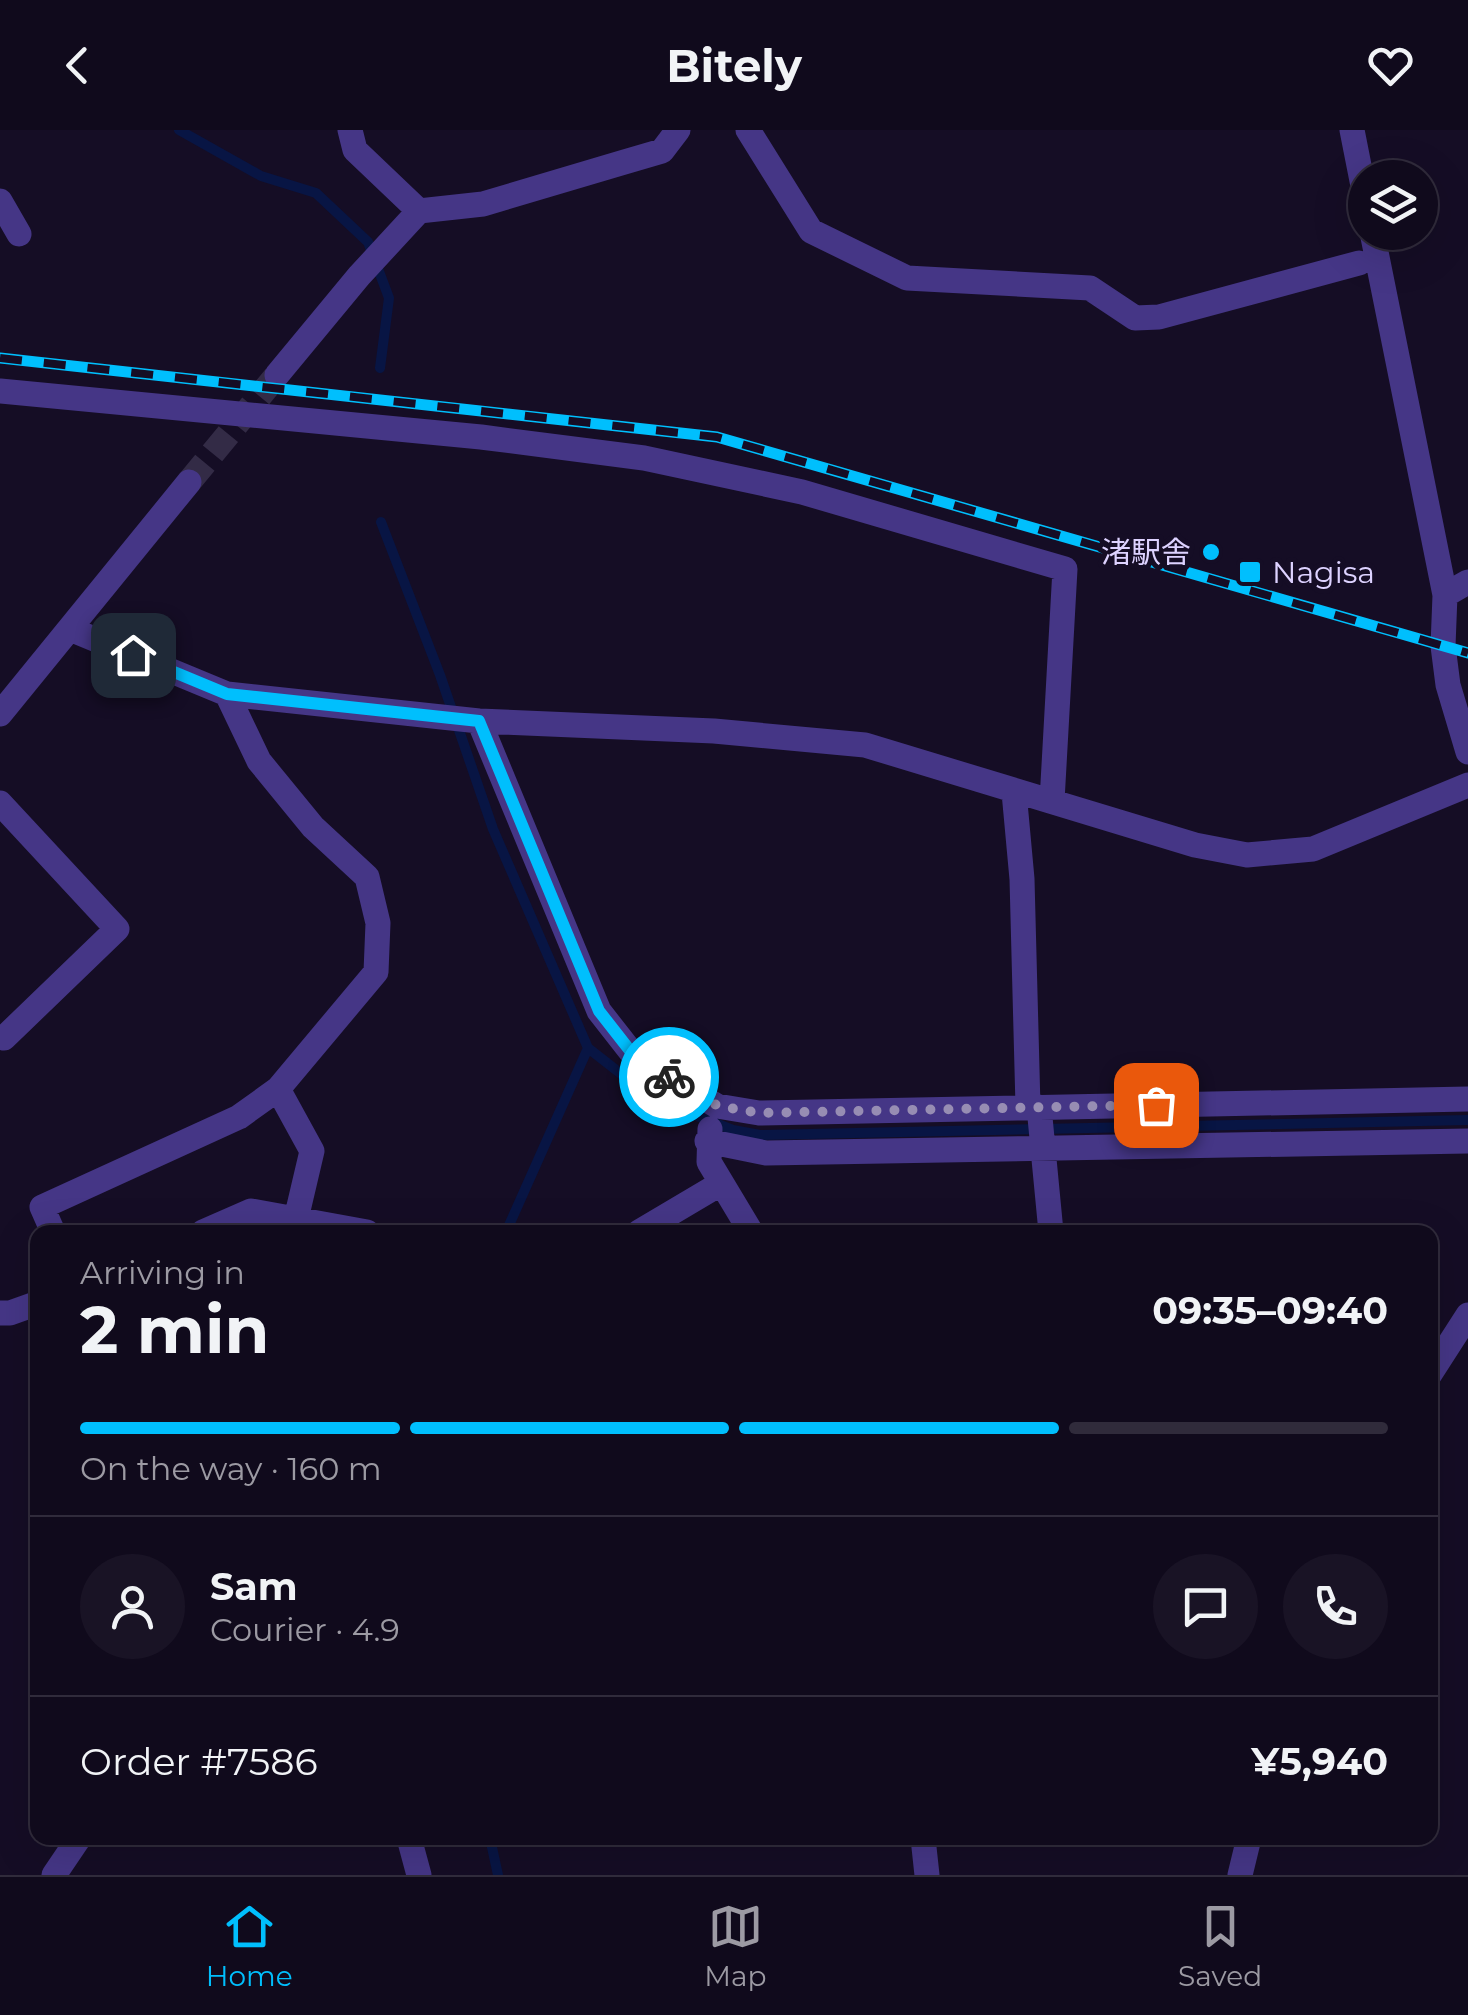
<!DOCTYPE html>
<meta charset="utf-8">
<style>
body{margin:0;font-family:Montserrat,"Noto Sans JP",sans-serif;background:#191325;color:#f1f3f6;height:100vh;display:flex;flex-direction:column;font-size:38px;white-space:nowrap}
*{box-sizing:border-box;margin:0}
p{font-size:32px;color:#9c9aa3}
.icon{flex:none;width:55px;height:55px;fill:none;stroke:currentColor;stroke-width:2;stroke-linecap:round;stroke-linejoin:round}
.map{position:relative;flex:1;overflow:hidden}
.details{position:absolute;left:30px;top:1095px;width:1408px;height:620px;display:flex;flex-direction:column;background:#100a1c;border-radius:20px;box-shadow:0 10px 40px #0002,0 0 0 2px #302b3b}
.details>*{flex:none}
.fabs{position:absolute;left:1348px;top:30px;display:grid;gap:20px}
.fabs a{display:grid;place-items:center;width:90px;height:90px;border-radius:50%;background:#100a1c;box-shadow:0 10px 40px #0002,0 0 0 2px #302b3b;font-size:50px}
.pin{position:absolute;display:grid;place-items:center;width:85px;height:85px;color:#fff;margin:-42px;border-radius:20px;box-shadow:0 5px 15px #0006}
.courier{position:absolute;display:grid;place-items:center;width:100px;height:100px;margin:-50px;border:8px solid #00bffd;border-radius:50%;background:#fff;color:#222;box-shadow:0 2px 12px #0007}
.overview em{font-style:normal;font-weight:700}
.overview div{display:flex;flex-direction:column-reverse}
.overview{display:flex;align-items:center;justify-content:space-between;height:170px;padding:0 50px}
h1{font-size:65px;font-weight:700;line-height:75px}
.bar{display:grid;grid-template-columns:repeat(4,1fr);gap:15px 10px;align-content:center;height:120px;padding:0 50px}
.bar i{height:12px;border-radius:8px;background:#302b3b}
.bar .current{background:#00bffd}
.bar p{grid-column:span 4}
.line{display:flex;align-items:center;gap:25px;padding:0 50px;border-top:2px solid #302b3b}
.line div{flex:1}
.round{display:grid;place-items:center;flex:none;width:105px;height:105px;border-radius:52px;background:#191325}
header{display:flex;justify-content:space-between;align-items:center;height:130px;padding:0 50px;background:#100a1c;font-size:45px;font-weight:700}
.dock{display:flex;justify-content:space-around;align-items:center;height:140px;border-top:2px solid #302b3b;background:#100a1c;font-size:28px;color:#9c9aa3}
.dock a{display:grid;justify-items:center;gap:5px}
.dock .current{color:#00bffd}
.map>svg:first-child{display:block}
.lines{fill:none;stroke-linecap:round;stroke-linejoin:round}
.stream{stroke:#081544;stroke-width:10}
.minor-tunnel{stroke:#332b46;stroke-width:25;stroke-dasharray:25 12;stroke-linecap:butt}
.minor{stroke:#453686;stroke-width:25}
.rail-casing{stroke:#00bffd;stroke-width:11}
.rail{stroke:#150d25;stroke-width:8;stroke-dasharray:22;stroke-linecap:butt}
.done{stroke:#978db3;stroke-width:10;stroke-dasharray:0 18}
.route{stroke:#00bffd;stroke-width:12}
.poi-dot{fill:#00bffd;stroke:#150d25;stroke-width:4}
.labels{text-anchor:middle;dominant-baseline:central;stroke-width:10;stroke-linejoin:round;paint-order:stroke}
.poi-label{font-size:30px;fill:#ddd2ff;stroke:#150d25;text-anchor:end}
</style>
<header><svg class="icon" aria-label="back" viewBox="0 0 24 24"><path d="M15 5l-7 7 7 7"/></svg>Bitely<svg class="icon" aria-label="heart" viewBox="0 0 24 24"><path d="M12 20l-8-8c-3-5 5-10 8-4 3-6 11-1 8 4z"/></svg></header>
<div class="map">
<svg width="1468" height="1745" viewBox="0 0 1468 1745">
<rect width="100%" height="100%" fill="#150d25"/>
<g class="lines">
<path class="stream" d="M179 0 261 46 316 63 368 112 389 168 380 238
M381 392 440 545 493 699 588 918 643 961 679 979 733 1000 760 1005 1468 990
M506 1102 588 918
M490 1708 498 1745"/>
<path class="minor-tunnel" d="M189 352 277 245"/>
<path class="minor" d="M350 0 355 20 419 81
M748 0 811 101 907 148 1090 158 1135 188 1159 187 1359 133
M1352 0 1365 66
M0 71 19 104
M1372 102 1445 465 1443 516 1448 555 1468 622
M277 245 359 146 419 81 483 74 621 33 662 21 678 0
M0 261 481 307 644 328 802 362 1065 439 1052 671
M1445 465 1468 452
M70 499 227 564 479 591 714 601 865 615 1195 715 1247 725 1313 719 1468 655
M0 584 189 352
M479 591 599 881 635 927 717 976 759 983 1468 969
M1014 662 1022 749 1028 977
M0 673 117 799 4 908
M278 959 312 1021 296 1089
M1039 977 1051 1102
M710 999 709 1032 751 1102
M707 1011 766 1023 1468 1011
M53 1102 42 1077 239 987 278 959 376 842 378 793 367 747 313 697 259 631 227 564
M203 1102 251 1081 367 1102
M639 1102 720 1054
M0 1183H10L38 1173
M1430 1244 1468 1185
M409 1708 419 1745
M923 1708 927 1745
M54 1745 79 1708
M1240 1745 1249 1708"/>
<g class="rail-casing">
<path id="rail" d="M0 228 717 307 1468 523"/>
</g>
<use href="#rail" class="rail"/>
</g>
<g class="lines">
<path class="done" d="M669 947 718 976 759 983 1156 975"/>
<path class="route" d="M133 525 227 564 479 591 599 881 635 927 669 947"/>
</g>
<g class="poi-dot">
<circle cx="1211" cy="422" r="10"/>
<rect x="1238" y="430" width="24" height="24" rx="5"/>
</g>
<g class="labels">
<g class="poi-label">
<text x="1191" y="422">渚駅舎</text>
<text x="1272" y="442" text-anchor="start">Nagisa</text>
</g>
</g>
</svg>
<div class="fabs">
<a><svg class="icon" aria-label="layers" viewBox="0 0 24 24"><path d="M12 4l9 5-9 5-9-5zM3 14l9 5 9-5"/></svg></a>
</div>
<div class="pin" style="left:1156px;top:975px;background:#ea580c"><svg class="icon" aria-label="bag" viewBox="0 0 24 24"><path d="M5 8h14l-1 12H6zM9 8a3 3 0 0 1 6 0"/></svg></div>
<div class="pin" style="left:133px;top:525px;background:#1f2937"><svg class="icon" aria-label="home" viewBox="0 0 24 24"><path d="M3 11l9-7 9 7M6 9v11h12V9"/></svg></div>
<div class="courier" style="left:669px;top:947px"><svg class="icon" aria-label="bike" viewBox="0 0 24 24"><circle cx="6" cy="16" r="4"/><circle cx="18" cy="16" r="4"/><path d="M6 16l4-8h5l3 8M10 8l3 8H6M13 5h3"/></svg></div>
<section class="details">
<div class="overview"><div><h1>2 min</h1><p>Arriving in</p></div><em>09:35–09:40</em></div>
<div class="bar"><i class="current"></i><i class="current"></i><i class="current"></i><i></i><p>On the way · 160 m</p></div>
<div class="line" style="height:180px"><a class="round"><svg class="icon" aria-label="person" viewBox="0 0 24 24"><circle cx="12" cy="8" r="4"/><path d="M4 21q1-7 8-7t8 7"/></svg></a><div><b>Sam</b><p>Courier · 4.9</p></div><a class="round"><svg class="icon" aria-label="chat" viewBox="0 0 24 24"><path d="M4 5h16v11H9l-5 4z"/></svg></a><a class="round"><svg class="icon" aria-label="phone" viewBox="0 0 24 24"><path d="M5 4h4l2 5-3 2q2 4 5 5l2-3 5 2v4C11 20 4 13 5 4z"/></svg></a></div>
<div class="line" style="height:130px"><div>Order #7586</div><b>¥5,940</b></div>
</section>
</div>
<nav class="dock">
<a class="current"><svg class="icon" aria-label="home" viewBox="0 0 24 24"><path d="M3 11l9-7 9 7M6 9v11h12V9"/></svg>Home</a>
<a><svg class="icon" aria-label="map" viewBox="0 0 24 24"><path d="M3 6l6-2 6 2 6-2v14l-6 2-6-2-6 2zM9 4v14M15 6v14"/></svg>Map</a>
<a><svg class="icon" aria-label="saved" viewBox="0 0 24 24"><path d="M7 4h10v16l-5-4-5 4z"/></svg>Saved</a>
</nav>
